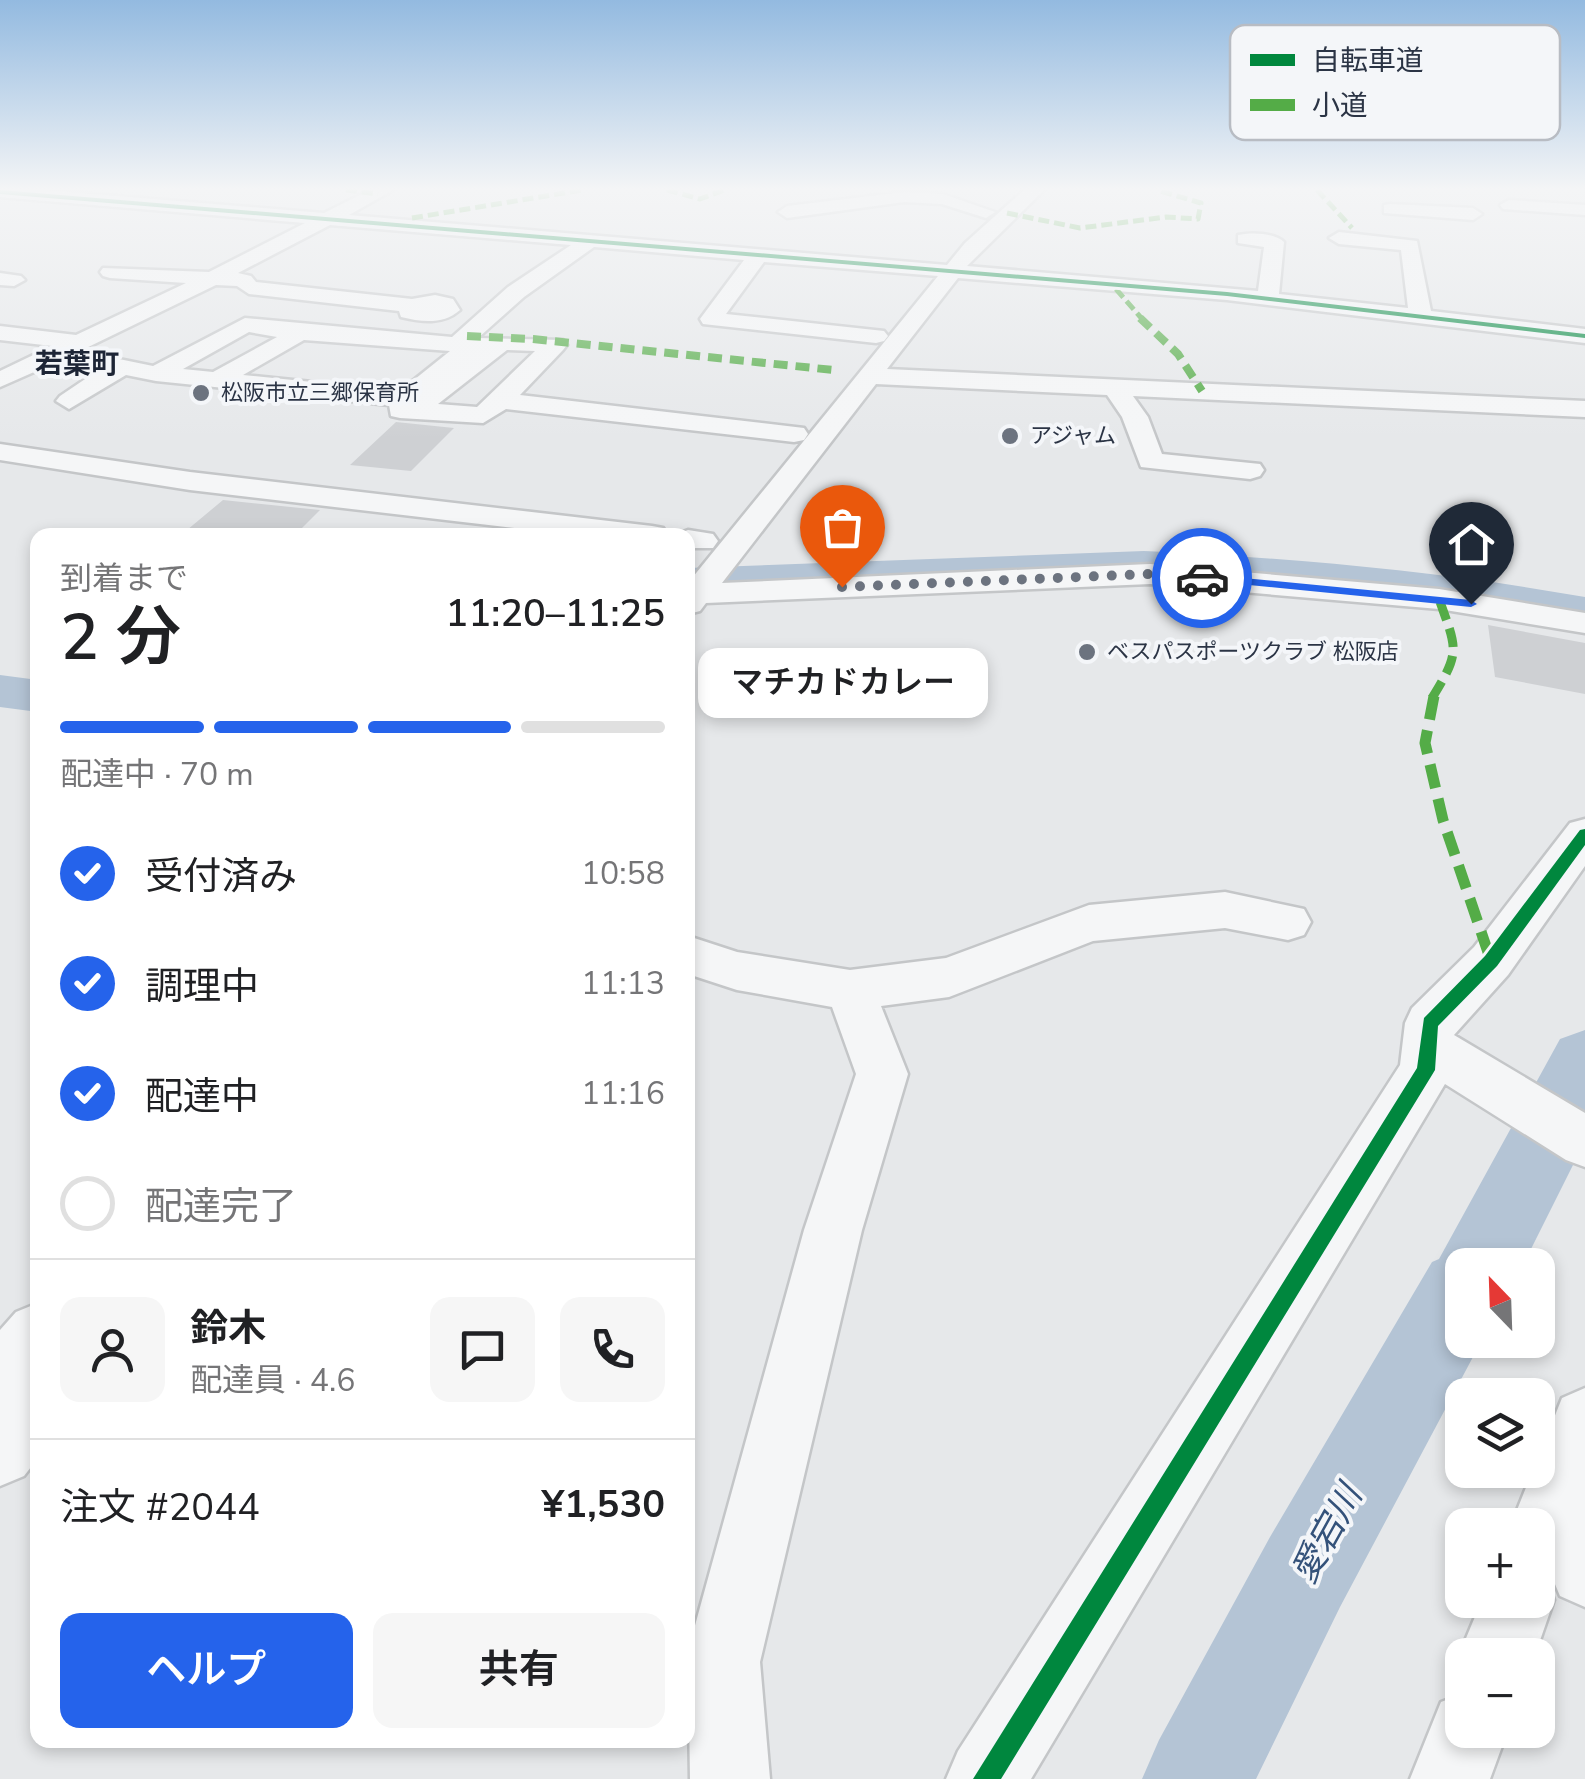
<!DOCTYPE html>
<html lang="ja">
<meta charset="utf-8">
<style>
body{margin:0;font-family:"Nunito Sans","Noto Sans JP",sans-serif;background:#f6f6f6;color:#202124;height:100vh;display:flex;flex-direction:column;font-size:38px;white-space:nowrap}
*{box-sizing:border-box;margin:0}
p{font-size:32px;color:#757577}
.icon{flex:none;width:55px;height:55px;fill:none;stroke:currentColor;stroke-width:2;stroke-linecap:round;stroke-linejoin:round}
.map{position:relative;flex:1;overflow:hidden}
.side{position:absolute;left:30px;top:528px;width:665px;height:1220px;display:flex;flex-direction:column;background:#fff;border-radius:20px;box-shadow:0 5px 15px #0003}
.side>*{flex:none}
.needle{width:65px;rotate:337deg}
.controls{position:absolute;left:1445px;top:1248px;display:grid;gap:20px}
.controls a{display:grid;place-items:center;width:110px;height:110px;border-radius:20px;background:#fff;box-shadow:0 5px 15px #0003;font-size:50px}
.pin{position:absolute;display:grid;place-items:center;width:85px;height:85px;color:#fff;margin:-102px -42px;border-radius:50% 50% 50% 0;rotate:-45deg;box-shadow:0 0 10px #0007}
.pin .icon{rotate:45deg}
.courier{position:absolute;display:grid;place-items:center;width:100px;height:100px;margin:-50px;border:8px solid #2563eb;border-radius:50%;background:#fff;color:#222;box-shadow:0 2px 12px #0007}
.bubble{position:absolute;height:70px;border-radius:20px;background:#fff;box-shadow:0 5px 15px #0003;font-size:32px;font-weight:600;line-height:70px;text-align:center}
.overview em{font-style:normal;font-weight:600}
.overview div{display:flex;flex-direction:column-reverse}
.overview{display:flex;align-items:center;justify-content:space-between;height:170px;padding:0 30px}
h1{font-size:65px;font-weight:600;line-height:75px}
.bar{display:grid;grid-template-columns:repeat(4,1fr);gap:15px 10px;align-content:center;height:120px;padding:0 30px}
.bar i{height:12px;border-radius:8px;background:#e0e0e0}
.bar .on{background:#2563eb}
.bar p{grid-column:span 4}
.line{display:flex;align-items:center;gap:25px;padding:0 30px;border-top:2px solid #e0e0e0}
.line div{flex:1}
.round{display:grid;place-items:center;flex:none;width:105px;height:105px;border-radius:20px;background:#f6f6f6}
ol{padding:0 30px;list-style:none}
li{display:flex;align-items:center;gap:30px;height:110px}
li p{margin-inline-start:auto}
li .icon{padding:10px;border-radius:50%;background:#2563eb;color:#fff;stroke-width:4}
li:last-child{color:#757577}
li i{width:55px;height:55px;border:5px solid #e0e0e0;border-radius:50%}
.cta{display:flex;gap:20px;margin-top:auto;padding:20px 30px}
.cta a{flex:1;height:115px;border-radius:20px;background:#2563eb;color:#fff;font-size:40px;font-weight:600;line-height:115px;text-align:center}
.cta a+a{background:#f6f6f6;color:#202124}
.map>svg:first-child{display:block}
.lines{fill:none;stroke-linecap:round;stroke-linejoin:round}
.river{fill:#b4c4d5;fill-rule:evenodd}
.building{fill:#ced0d3}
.minor-casing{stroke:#c4c6c8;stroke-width:5}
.minor{fill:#f5f6f7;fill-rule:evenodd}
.quiet-far3{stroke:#54ac47;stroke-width:5;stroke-dasharray:11 5;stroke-linecap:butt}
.quiet-far2{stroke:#54ac47;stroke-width:8;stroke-dasharray:14 8;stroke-linecap:butt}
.quiet-far1{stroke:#54ac47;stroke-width:9;stroke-dasharray:19 9;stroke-linecap:butt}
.quiet{stroke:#54ac47;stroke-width:11;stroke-dasharray:24 11;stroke-linecap:butt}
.cycleway-casing{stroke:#f4f6f9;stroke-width:6}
.cycleway{fill:#00873e;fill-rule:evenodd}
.route{fill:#2563eb}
.done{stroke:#6c737f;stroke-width:10;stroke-dasharray:0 18}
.poi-dot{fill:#6c737f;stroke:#f4f6f9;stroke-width:4}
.labels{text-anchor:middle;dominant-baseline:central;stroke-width:8;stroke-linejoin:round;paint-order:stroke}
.far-poi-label{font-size:22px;fill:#2b3445;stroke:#f4f6f9;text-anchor:start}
.far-quarter-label{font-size:28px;font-weight:bold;fill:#1d2536;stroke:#f4f6f9}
.near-water-label{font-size:35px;font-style:italic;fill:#34527a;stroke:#f4f6f9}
.key{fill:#f4f6f9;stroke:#b8bcc3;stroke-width:2.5}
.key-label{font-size:28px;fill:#2b3445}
</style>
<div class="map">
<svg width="1585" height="1779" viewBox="0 0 1585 1779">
<rect width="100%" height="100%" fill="#e6e8ea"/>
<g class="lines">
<path class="river" d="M1144 551C1292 558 1439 571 1585 597V625L1502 610 1276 585 1144 577 688 596V568Z
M0 675 38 680V712L0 707Z
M1585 1030V1141L1523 1265H1462V1340H1482L1340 1607 1256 1779H1142L1159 1740 1270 1537 1432 1262 1439 1259 1560 1039Z"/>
</g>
<path class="building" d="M396 422 454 428 411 471 350 465Z
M223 500 320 510 295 535H181Z
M1488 625 1585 643V694L1495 677Z"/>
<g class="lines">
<g class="minor-casing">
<path id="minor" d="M0 190H44L324 213 370 190H393L349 215 947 265 965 243 1024 190H1044L967 266 1258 291 1264 247 1238 243V235C1251 232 1275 233 1284 242L1279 294 1408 308 1401 250 1339 244 1329 238 1339 232 1417 241 1431 311 1585 329V343L1227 300 958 278 887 369 1585 401V417L1133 396 1148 417 1162 454 1260 464 1264 470 1260 476 1250 479 1141 467 1122 417 1107 395 876 384 722 583 1150 564 1439 589 1585 613V633L1439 609 1150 584 706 603 700 611 688 614V583L938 276 764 262 726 314 884 331 888 336 884 341 876 343 703 324 700 319 744 260 594 247 524 297 478 338 563 340 567 345 563 350 520 395 804 428 808 434 804 440 794 442 506 409 483 423 400 418 391 416 389 405 156 381 126 375 69 409 56 401 60 396 100 369 59 361 0 387V371L52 346 0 340V326L76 335 186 283 110 278 103 276 100 272 103 268 209 272 305 223 0 197ZM330 225 571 245 508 287 452 337 245 318 153 366 80 351 216 285 237 286 249 294 399 311 401 317C422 322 443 325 460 310L453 299 435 295 412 299 256 282 251 276 238 273ZM249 332 277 337 213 372 183 369ZM304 340 450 351 400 391 243 375ZM507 350 535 351 477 407 438 404Z
M904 192 943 194 995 212 986 218 942 204 904 202 787 218 778 212 787 206Z
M1509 200 1585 205V215L1503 209 1500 205Z
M1390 204 1473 208 1482 214 1473 220 1384 213V205Z
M0 273 21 276 25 280 14 286 0 285Z
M0 444 190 472 652 526 663 528 668 535H573L190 490 0 460Z
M688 530 713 534 718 541 713 548H688V535H675Z
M1585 819V866L1508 975 1454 1035 1585 1113V1167L1566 1160 1445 1084 1031 1779H946L958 1751 1400 1065 1405 1023 1412 1008 1474 947 1570 823Z
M1225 892 1304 909 1311 922 1304 935 1288 940 1225 928 1093 941 949 997 881 1006 908 1074 862 1230 760 1662 770 1779H690L688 1651 804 1230 856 1074 832 1007 737 990 688 974V936L737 952 850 970 946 958 1089 905Z
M38 1303V1458L24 1476 0 1486V1330L16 1312Z
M1585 1388V1607L1560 1596 1552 1577 1546 1579 1554 1600 1535 1655H1462V1662L1459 1655 1482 1600H1538V1525H1511L1533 1470H1538V1458L1562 1398Z
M1462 1694V1730H1508L1490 1779H1410L1441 1702Z"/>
</g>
<use href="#minor" class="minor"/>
<path class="quiet-far3" d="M346 190 378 194
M667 190 700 199 724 190
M1317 190 1352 228
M1007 213 1080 228 1166 217 1198 219 1201 203 1157 190
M412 218 582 190
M1116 289 1143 320"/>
<path class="quiet-far2" d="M1140 318 1178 354 1202 391
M467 336 533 339 833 370"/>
<path class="quiet-far1" d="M1432 698C1461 651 1457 650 1439 599"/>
<path class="quiet" d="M1434 696 1425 743 1443 820 1491 961"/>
<g class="cycleway-casing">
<path id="cycleway" d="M0 190 1227 292 1585 334V338L1227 296 0 194Z
M1585 829V845L1497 966 1438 1026 1435 1070 1432 1075 1001 1779H973L1417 1068 1424 1018 1485 956 1580 830Z"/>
</g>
<use href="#cycleway" class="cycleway"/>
</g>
<linearGradient id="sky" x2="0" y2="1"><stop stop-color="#93bae0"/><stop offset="0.43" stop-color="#f4f5f6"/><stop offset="1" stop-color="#f4f5f6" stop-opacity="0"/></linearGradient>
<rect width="1585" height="439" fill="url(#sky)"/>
<path class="route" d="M1202 574 1471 600 1477 604 1471 607 1198 580Z"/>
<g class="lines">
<path class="done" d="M842 587 1150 574 1202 578"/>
</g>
<g class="poi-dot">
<circle cx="201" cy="393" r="10"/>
<circle cx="1010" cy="436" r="10"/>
<circle cx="1087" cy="652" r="10"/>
</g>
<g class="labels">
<g class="far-poi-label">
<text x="221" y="393">松阪市立三郷保育所</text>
<text x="1030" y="436">アジャム</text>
<text x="1107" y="652">ベスパスポーツクラブ 松阪店</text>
</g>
<g class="far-quarter-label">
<text x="77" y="364">若葉町</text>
</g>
<g class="near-water-label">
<text transform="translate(1327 1534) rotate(-61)">愛宕川</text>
</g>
</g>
<rect x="1230" y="25" width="330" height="115" rx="15" class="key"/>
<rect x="1250" y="54" width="45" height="12" fill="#00873e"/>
<rect x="1250" y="99" width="45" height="12" fill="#54ac47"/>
<g class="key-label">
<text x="1312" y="70">自転車道</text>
<text x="1312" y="115">小道</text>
</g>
</svg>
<div class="controls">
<a><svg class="needle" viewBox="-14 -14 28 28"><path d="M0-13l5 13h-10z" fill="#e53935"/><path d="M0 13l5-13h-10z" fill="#757577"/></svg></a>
<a><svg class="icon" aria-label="layers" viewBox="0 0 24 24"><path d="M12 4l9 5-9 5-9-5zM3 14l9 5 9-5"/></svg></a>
<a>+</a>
<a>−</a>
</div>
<div class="pin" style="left:842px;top:587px;background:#ea580c"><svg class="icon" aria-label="bag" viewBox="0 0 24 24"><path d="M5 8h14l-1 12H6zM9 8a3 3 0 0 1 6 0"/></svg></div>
<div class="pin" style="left:1471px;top:604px;background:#1f2937"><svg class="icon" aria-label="home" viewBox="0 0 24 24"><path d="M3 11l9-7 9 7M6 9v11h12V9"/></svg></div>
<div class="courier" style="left:1202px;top:578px"><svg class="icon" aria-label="car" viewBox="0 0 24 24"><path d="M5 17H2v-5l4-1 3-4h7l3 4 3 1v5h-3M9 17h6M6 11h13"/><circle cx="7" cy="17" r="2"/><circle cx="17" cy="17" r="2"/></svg></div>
<div class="bubble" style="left:698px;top:648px;width:290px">マチカドカレー</div>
<section class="side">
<div class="overview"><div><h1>2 分</h1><p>到着まで</p></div><em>11:20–11:25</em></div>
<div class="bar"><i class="on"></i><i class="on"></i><i class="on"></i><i></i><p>配達中 · 70 m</p></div>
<ol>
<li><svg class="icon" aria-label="check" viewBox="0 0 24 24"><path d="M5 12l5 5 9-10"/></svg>受付済み<p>10:58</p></li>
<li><svg class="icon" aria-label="check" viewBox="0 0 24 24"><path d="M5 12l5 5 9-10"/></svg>調理中<p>11:13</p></li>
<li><svg class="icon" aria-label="check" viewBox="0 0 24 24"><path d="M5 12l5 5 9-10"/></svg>配達中<p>11:16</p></li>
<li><i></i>配達完了</li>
</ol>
<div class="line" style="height:180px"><a class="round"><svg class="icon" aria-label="person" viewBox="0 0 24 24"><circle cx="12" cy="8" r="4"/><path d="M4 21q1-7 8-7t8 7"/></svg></a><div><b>鈴木</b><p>配達員 · 4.6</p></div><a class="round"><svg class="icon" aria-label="chat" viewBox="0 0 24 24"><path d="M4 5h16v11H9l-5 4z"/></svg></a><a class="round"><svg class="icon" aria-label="phone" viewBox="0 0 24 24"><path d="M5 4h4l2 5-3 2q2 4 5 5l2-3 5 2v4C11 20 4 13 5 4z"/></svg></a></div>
<div class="line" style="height:130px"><div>注文 #2044</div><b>¥1,530</b></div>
<div class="cta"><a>ヘルプ</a><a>共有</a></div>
</section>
</div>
